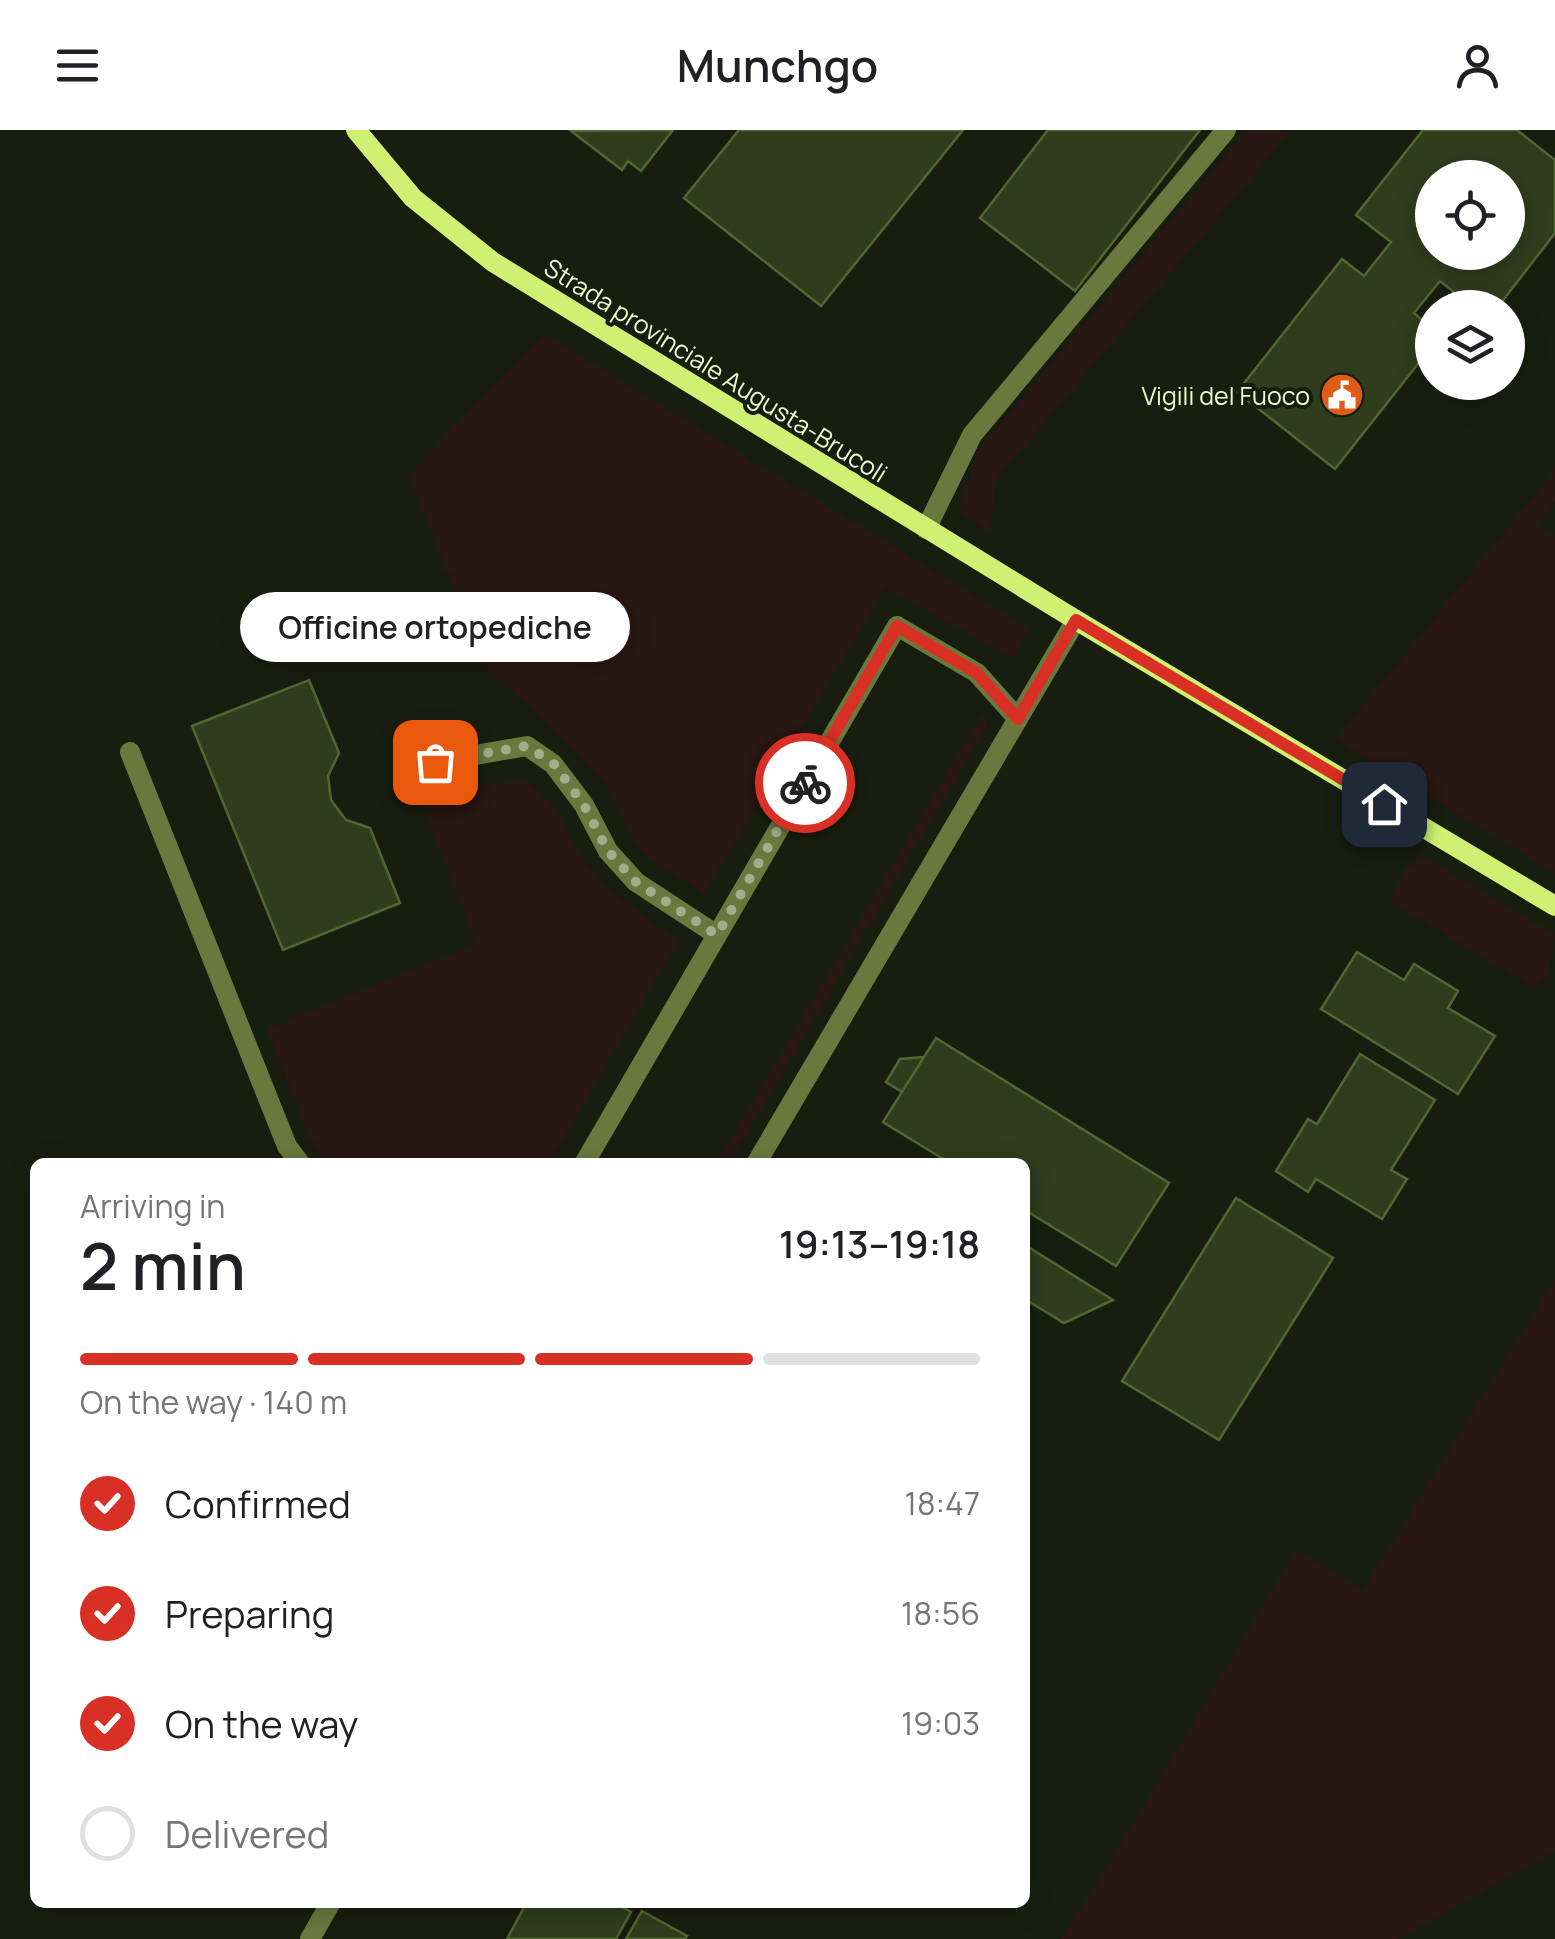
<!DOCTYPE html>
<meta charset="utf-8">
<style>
body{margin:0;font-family:Manrope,sans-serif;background:#f6f6f6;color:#202124;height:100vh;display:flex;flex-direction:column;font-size:38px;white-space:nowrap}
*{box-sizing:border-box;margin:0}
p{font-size:32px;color:#757577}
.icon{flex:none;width:55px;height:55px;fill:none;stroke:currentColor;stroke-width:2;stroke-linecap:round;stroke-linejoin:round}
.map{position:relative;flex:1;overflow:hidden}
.sheet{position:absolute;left:30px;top:1028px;width:1000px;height:750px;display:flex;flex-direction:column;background:#fff;border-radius:15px;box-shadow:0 5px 25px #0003}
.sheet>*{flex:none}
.fabs{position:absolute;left:1415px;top:30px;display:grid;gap:20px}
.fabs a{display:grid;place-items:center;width:110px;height:110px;border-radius:50%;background:#fff;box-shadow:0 5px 25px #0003;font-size:50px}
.pin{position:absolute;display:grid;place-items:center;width:85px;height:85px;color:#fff;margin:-42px;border-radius:20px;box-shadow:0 5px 15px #0006}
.courier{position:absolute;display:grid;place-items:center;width:100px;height:100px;margin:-50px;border:8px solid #d93025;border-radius:50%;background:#fff;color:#222;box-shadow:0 2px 12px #0007}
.bubble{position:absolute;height:70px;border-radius:35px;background:#fff;box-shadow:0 5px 25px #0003;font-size:32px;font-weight:600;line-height:70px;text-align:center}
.head em{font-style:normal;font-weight:600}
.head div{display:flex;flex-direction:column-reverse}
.head{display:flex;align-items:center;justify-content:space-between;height:170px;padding:0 50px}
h1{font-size:65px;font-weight:600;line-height:75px}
.bar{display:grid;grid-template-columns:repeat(4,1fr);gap:15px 10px;align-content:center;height:120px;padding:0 50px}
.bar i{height:12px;border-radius:8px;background:#e0e0e0}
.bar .active{background:#d93025}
.bar p{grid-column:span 4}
ol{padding:0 50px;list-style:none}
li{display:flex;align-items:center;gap:30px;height:110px}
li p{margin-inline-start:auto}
li .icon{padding:10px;border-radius:50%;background:#d93025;color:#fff;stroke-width:4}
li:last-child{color:#757577}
li i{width:55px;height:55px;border:5px solid #e0e0e0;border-radius:50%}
header{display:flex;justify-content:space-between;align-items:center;height:130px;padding:0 50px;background:#fff;font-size:45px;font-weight:600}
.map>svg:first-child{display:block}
.green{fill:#281712}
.building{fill:#2f3d1d;stroke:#506731;stroke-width:2.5;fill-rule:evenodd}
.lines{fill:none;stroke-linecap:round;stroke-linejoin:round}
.service{stroke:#69793e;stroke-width:20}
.minor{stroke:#69793e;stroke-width:20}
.secondary{stroke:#cff072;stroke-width:20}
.done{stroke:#a2ad8d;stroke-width:10;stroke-dasharray:0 18}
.route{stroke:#d93025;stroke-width:12}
.labels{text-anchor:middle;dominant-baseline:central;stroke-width:8;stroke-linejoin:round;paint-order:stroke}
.street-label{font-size:25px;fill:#ecfad1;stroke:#181e0f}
.poi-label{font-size:25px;fill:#ecfad1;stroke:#181e0f;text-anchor:end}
</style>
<header><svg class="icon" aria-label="menu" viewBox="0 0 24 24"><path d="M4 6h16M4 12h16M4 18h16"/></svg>Munchgo<svg class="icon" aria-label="person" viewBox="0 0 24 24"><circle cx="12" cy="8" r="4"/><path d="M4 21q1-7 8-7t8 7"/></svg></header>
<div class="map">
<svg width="1555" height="1809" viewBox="0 0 1555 1809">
<rect width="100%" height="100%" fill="#181e0f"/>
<path class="green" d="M1247 0H1292L996 350 990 403 959 381 977 322Z
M544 204 1028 498 1014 528 885 458 704 764 648 728 633 710 607 656 533 577 487 542 409 345Z
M1555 340V372L1537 395 1555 406V743L1336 609Z
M982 584 988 594 730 1032H717Z
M526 649 558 680 573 715 600 752 678 811 550 1032H329L313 1016 267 899 477 814 418 665Z
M1423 726 1555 805 1548 847 1532 857 1390 771 1407 736Z
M1555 1149V1721L1398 1809H1061L1110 1733 1296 1420 1363 1460Z"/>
<path class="building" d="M673 0 641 41 628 31 622 40 571 1Z
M739 0H963L821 176 684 68Z
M1048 0H1200L1075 161 980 88Z
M1423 0H1517L1555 30V103L1497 178H1474L1440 151 1414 183 1432 198V216L1335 339 1237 262 1342 129 1364 146 1391 112 1356 85ZM1432 48H1508V122H1432Z
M309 550 339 623 328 646 331 670 346 690 370 698 400 773 283 820 192 596Z
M1357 822 1404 850 1414 834 1458 861 1448 878 1495 906 1458 964 1321 879Z
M936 908 1169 1053 1116 1136 1025 1080V1032H948L883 992Z
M1360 924 1435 970 1391 1040 1407 1049 1382 1089 1316 1049 1308 1062 1276 1041 1308 989 1317 994Z
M924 927 902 962 886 952 900 929Z
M1236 1068 1333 1128 1219 1310 1122 1251Z
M1025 1115 1113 1170 1064 1193 1025 1169Z
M527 1772H614L631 1782 616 1809H507Z
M642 1781 687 1806 685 1809H626Z"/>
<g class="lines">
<path class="service" d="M130 622 287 1016 299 1032
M435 632 527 616 553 634 584 675 608 721 636 752 717 805
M585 1032 897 496 977 543 1018 589"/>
<path class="minor" d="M926 399 972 305 1226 0
M757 1032 1076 490
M310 1809 331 1772"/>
<path class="secondary" d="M356 0 413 68 493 132 1076 490 1555 776"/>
</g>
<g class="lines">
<path class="done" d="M435 632 527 616 554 634 584 675 608 721 636 752 717 805 805 653"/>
<path class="route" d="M805 653 897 496 977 543 1018 589 1076 490 1384 674"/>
</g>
<defs>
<g id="civic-disc" transform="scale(2.25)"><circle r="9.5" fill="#e05b17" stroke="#181e0f"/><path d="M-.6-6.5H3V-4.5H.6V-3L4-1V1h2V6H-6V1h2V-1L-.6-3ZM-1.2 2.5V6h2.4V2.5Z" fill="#fff"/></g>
</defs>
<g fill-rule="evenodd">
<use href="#civic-disc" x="1342" y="265"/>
</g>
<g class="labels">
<g class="street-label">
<text transform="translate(716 240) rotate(32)">Strada provinciale Augusta-Brucoli</text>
</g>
<g class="poi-label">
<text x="1310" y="265">Vigili del Fuoco</text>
</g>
</g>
</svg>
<div class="fabs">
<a><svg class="icon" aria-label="locate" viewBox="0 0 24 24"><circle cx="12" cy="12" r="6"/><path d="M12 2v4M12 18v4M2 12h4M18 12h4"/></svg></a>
<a><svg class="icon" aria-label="layers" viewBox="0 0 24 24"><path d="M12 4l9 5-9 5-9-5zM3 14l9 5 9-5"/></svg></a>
</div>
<div class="pin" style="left:435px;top:632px;background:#ea580c"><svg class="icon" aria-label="bag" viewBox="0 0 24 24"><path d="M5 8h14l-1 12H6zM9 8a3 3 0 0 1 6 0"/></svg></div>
<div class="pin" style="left:1384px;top:674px;background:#1f2937"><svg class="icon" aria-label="home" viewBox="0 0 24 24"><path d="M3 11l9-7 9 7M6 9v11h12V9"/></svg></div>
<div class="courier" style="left:805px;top:653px"><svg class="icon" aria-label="bike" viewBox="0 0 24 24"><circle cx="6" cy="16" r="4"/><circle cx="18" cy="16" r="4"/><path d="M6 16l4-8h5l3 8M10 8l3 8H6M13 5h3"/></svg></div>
<div class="bubble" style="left:240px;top:462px;width:390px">Officine ortopediche</div>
<section class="sheet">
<div class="head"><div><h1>2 min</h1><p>Arriving in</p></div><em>19:13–19:18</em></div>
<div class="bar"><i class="active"></i><i class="active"></i><i class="active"></i><i></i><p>On the way · 140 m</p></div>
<ol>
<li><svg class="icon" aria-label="check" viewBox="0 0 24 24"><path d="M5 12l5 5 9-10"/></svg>Confirmed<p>18:47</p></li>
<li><svg class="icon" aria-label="check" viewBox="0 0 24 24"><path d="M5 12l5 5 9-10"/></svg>Preparing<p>18:56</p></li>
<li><svg class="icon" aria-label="check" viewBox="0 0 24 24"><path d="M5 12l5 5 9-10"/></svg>On the way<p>19:03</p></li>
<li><i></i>Delivered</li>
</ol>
</section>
</div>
